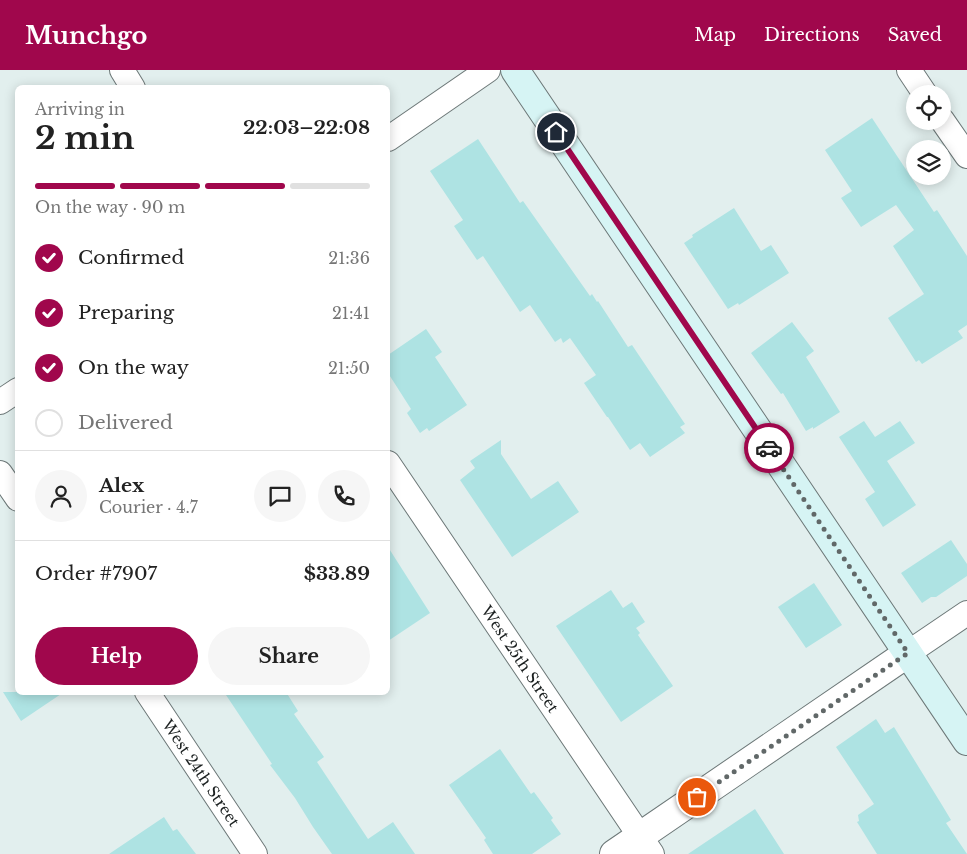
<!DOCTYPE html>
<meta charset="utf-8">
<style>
body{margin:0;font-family:"Libre Baskerville",serif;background:#f6f6f6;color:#222;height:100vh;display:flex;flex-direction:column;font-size:19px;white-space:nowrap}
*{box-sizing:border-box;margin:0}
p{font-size:16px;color:#767676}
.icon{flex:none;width:28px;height:28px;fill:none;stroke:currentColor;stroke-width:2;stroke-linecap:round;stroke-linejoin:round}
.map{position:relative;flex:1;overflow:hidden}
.side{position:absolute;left:15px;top:15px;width:375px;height:610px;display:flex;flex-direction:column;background:#fff;border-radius:8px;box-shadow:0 2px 12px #0003}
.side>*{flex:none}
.tools{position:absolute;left:906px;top:15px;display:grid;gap:10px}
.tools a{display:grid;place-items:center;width:45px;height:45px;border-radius:50%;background:#fff;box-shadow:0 2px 12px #0003;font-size:25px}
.pin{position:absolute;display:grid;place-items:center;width:42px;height:42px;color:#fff;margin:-21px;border:2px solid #fff;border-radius:50%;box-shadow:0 1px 5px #0007}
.courier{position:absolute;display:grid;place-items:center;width:50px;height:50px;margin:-25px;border:4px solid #a0074c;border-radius:50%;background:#fff;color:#222;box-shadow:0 1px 6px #0007}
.headline em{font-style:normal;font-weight:800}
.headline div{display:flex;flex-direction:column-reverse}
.headline{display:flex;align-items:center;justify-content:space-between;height:85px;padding:0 20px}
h1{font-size:32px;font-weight:800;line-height:38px}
.bar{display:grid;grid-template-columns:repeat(4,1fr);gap:8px 5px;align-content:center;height:60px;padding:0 20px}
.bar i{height:6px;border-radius:4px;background:#e0e0e0}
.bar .on{background:#a0074c}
.bar p{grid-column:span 4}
.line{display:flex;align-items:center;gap:12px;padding:0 20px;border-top:1px solid #e0e0e0}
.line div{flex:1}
.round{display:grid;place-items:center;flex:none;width:52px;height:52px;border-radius:26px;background:#f6f6f6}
ol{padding:0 20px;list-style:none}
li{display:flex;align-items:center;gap:15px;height:55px}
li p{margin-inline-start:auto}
li .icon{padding:5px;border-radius:50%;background:#a0074c;color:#fff;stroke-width:4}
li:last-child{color:#767676}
li i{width:28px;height:28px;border:2px solid #e0e0e0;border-radius:50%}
.button{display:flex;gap:10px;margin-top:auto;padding:10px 20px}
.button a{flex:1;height:58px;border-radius:30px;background:#a0074c;color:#fff;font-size:20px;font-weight:800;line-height:58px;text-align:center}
.button a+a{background:#f6f6f6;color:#222}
header{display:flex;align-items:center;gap:30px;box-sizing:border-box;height:70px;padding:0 25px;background:#a0074c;color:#fff}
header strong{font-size:24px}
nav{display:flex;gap:28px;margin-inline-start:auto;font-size:18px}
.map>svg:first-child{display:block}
.building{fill:#aee3e3}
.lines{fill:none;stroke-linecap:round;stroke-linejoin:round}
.minor-casing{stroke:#6d7878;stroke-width:26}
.tertiary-casing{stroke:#6d7878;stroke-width:30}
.secondary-casing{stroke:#6d7878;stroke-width:30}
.minor{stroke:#fff;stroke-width:24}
.tertiary{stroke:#fff;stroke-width:28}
.secondary{stroke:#d6f4f4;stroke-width:28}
.done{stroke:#616868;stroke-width:5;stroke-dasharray:0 9}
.route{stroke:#a0074c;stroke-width:6}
.labels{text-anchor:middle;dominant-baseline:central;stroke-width:5;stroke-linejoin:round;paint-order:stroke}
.street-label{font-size:15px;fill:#1b2020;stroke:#fff}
</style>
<header>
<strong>Munchgo</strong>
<nav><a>Map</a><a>Directions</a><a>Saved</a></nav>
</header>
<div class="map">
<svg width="967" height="784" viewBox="0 0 967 784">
<rect width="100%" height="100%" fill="#e2efee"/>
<path class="building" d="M872 48 934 142 937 140 967 186V255L958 261 963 268 922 294 919 290 916 292 888 248 924 224 893 176 914 160 896 135 861 157 841 128 852 121 825 80Z
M478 69 520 133 523 131 590 226 592 224 597 232 598 231 628 277 632 275 685 354 680 357 685 363 650 387 640 373 630 380 608 347H607L584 313 596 305 570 268 563 273 561 268 555 272 530 235 520 242 483 186 477 190 454 156 463 150 430 101Z
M734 138 761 181 771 175 789 203 739 235 738 233 728 239 684 173 693 167 692 165Z
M792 252 814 281 806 287 840 342 813 359V357L806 361 783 323 781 324 751 283Z
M426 259 442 282 435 287 467 335 429 361 427 358 420 363 407 343 411 339 388 303V285Z
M864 351 875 367 900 351 915 373 887 391 916 435 883 457 865 429 875 422 839 367Z
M501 370V384L531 429 558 411 579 442 512 487 460 410 475 398 470 391Z
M951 470 967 494V506L936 527H931L922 533 901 503Z
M388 477 430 543 388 571Z
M814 513 842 555 806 578 778 537Z
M611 520 623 538 632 532 645 552 636 558 640 563 638 565 673 616 621 652 556 556Z
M3 622H64L21 651Z
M224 622H286L298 641 294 644 324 687 317 692 368 769 393 752 415 784H332L313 757 295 728 270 695 272 694Z
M876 649 885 663 894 657 942 735 951 750 946 753 967 784H877L857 752 859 751 858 745 874 734 836 677Z
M500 679 531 724 534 722 553 748 551 750 561 764 532 784H493L484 770 486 768 449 715Z
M755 739 784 784H688Z
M164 747 173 761 177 759 196 784H109Z"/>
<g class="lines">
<g class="minor-casing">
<path id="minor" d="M122 0 133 18
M909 0 925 24
M942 50 967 86
M388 69 488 0
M0 332 18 320
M388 393 652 784
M0 403 18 429
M908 583 967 543
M147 622 255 784"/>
</g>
<g class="tertiary-casing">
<path id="tertiary" d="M614 784 908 583"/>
</g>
<g class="secondary-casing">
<path id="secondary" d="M515 0 967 671"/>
</g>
<use href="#minor" class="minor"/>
<use href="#tertiary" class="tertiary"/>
<use href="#secondary" class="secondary"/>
</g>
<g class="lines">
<path class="done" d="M697 727 908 583 769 378"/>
<path class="route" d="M556 62 769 378"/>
</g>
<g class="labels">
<g class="street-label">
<text transform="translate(520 589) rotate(56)">West 25th Street</text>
<text transform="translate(201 703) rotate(56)">West 24th Street</text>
</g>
</g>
</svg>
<div class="tools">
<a><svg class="icon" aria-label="locate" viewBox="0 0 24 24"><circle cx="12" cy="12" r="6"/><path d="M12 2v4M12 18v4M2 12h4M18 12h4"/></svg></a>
<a><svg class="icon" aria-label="layers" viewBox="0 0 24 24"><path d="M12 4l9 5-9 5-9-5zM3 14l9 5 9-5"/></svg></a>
</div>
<div class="pin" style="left:697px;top:727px;background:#ea580c"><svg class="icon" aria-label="bag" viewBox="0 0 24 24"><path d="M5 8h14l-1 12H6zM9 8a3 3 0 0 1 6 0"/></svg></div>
<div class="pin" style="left:556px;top:62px;background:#1f2937"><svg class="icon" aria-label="home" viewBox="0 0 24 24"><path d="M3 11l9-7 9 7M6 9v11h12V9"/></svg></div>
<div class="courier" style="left:769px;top:378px"><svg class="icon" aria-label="car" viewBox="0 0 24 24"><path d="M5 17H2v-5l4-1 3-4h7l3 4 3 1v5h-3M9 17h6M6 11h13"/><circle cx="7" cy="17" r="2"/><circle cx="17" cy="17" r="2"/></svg></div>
<section class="side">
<div class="headline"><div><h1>2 min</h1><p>Arriving in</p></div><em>22:03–22:08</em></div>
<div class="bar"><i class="on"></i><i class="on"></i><i class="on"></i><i></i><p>On the way · 90 m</p></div>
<ol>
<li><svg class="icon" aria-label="check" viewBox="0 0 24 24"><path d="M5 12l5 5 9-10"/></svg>Confirmed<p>21:36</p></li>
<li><svg class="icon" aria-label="check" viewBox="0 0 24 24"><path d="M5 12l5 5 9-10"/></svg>Preparing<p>21:41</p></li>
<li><svg class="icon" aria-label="check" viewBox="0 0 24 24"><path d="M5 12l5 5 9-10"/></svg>On the way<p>21:50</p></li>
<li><i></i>Delivered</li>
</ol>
<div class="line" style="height:90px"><a class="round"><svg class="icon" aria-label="person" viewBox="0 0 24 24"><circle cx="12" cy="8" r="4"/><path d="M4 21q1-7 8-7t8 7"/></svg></a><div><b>Alex</b><p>Courier · 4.7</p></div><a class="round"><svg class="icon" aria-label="chat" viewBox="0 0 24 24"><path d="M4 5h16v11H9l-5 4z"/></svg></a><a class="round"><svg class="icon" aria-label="phone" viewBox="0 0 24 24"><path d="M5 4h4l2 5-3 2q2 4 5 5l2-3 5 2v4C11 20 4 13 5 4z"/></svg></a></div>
<div class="line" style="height:65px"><div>Order #7907</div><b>$33.89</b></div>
<div class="button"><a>Help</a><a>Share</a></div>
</section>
</div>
